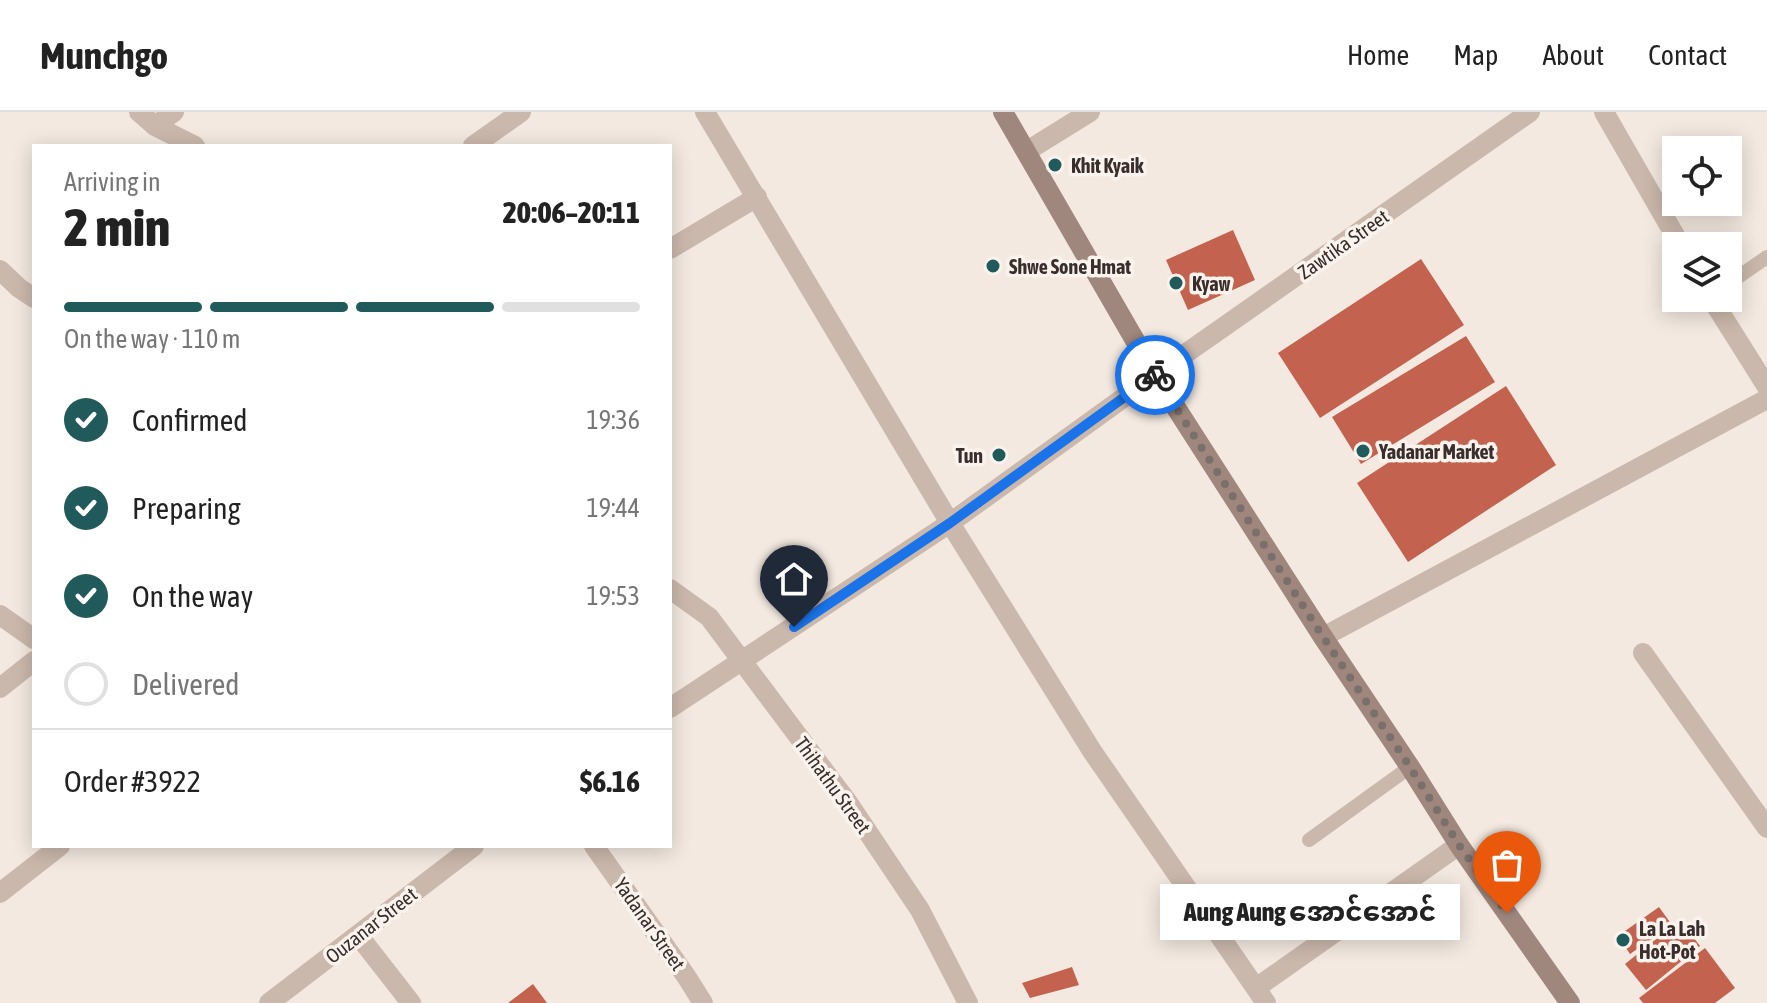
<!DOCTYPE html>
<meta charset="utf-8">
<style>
body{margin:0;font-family:"Asap Condensed","Noto Sans Myanmar",sans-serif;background:#f6f6f6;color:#222;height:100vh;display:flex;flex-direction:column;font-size:30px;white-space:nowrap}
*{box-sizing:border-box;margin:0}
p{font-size:26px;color:#767676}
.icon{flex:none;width:44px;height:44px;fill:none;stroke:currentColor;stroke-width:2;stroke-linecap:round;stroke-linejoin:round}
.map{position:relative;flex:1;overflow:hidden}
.side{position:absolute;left:32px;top:32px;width:640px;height:704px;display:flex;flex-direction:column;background:#fff;border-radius:0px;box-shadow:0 4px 20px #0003}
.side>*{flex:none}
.tools{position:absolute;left:1662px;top:24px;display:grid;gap:16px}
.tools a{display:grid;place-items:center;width:80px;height:80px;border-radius:0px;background:#fff;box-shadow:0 4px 20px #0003;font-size:40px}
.pin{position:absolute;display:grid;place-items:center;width:68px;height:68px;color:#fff;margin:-82px -34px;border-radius:50% 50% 50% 0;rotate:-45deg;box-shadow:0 0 8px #0007}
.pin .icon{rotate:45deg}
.courier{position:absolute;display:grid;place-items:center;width:80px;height:80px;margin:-40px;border:6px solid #1a73e8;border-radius:50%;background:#fff;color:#222;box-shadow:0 2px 10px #0007}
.bubble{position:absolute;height:56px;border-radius:0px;background:#fff;box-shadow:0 4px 20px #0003;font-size:26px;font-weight:800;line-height:56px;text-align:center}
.head em{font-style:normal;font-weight:800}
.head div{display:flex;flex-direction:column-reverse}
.head{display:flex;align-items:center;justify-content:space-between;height:136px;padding:0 32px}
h1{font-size:52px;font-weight:800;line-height:60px}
.bar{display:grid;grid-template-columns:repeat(4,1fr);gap:12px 8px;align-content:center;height:96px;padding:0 32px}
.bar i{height:10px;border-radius:6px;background:#e0e0e0}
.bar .active{background:#215a5a}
.bar p{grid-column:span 4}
.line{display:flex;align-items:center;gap:20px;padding:0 32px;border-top:2px solid #e0e0e0}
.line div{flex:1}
ol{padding:0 32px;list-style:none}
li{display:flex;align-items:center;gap:24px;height:88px}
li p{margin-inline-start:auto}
li .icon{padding:8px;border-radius:50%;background:#215a5a;color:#fff;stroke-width:4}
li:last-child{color:#767676}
li i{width:44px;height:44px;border:4px solid #e0e0e0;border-radius:50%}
header{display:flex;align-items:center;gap:48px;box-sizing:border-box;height:112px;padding:0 40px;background:#fff;border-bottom:2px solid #e0e0e0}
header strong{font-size:38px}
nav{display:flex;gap:44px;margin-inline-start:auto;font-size:28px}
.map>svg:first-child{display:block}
.building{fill:#c3624e}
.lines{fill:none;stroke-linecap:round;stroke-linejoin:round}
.service{stroke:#cbb8ac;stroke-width:14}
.minor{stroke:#cbb8ac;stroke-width:20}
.secondary{stroke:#9f877d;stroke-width:20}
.done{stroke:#7a6f6a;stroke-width:8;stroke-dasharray:0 14.4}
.route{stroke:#1a73e8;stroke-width:10}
.poi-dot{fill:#215a5a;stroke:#faf3ed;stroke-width:3}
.labels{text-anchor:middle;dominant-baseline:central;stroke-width:7;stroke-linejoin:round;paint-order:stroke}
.poi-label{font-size:20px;font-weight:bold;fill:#392e2b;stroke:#faf3ed;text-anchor:start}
.street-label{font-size:20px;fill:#392e2b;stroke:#faf3ed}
</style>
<header>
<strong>Munchgo</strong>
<nav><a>Home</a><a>Map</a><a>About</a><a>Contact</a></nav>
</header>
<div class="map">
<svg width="1767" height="891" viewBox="0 0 1767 891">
<rect width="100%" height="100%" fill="#f3e9e0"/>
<path class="building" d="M1233 118 1255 168 1188 198 1166 148Z
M1421 147 1464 213 1320 306 1278 241Z
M1466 224 1495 270 1361 352 1332 305Z
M1506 274 1556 353 1408 450 1357 371Z
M1659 795 1672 813 1630 842 1618 824Z
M1680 808 1700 834 1646 878 1625 852Z
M1705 836 1735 876 1715 891H1643L1639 886Z
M1072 855 1079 873 1030 886 1022 871Z
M533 872 547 891H508Z"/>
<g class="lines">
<path class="service" d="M1728 172 1767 145
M1309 728 1410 655"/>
<path class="minor" d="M139 0 155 14 195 34
M705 0 950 411 1092 639 1266 891
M1604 0 1681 134
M155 14 174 0
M473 34 521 0
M1027 39 1090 0
M670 137 757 85
M0 158 19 176 34 186
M1711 186 1767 275
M670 477 709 505 849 692 920 798 968 891
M0 503 34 527
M1323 525 1767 287
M1643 541 1767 716
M0 576 34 549
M670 596 950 411 1155 263 1530 0
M594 734 686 864 703 891
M0 781 60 734
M358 823 411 891
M1256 876 1459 733
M269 891 474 734"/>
<path class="secondary" d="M1003 0 1155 263 1323 525 1410 655 1459 733 1570 891"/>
</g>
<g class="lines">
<path class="done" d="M1155 263 1323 525 1410 655 1459 733 1507 801"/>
<path class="route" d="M794 515 950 411 1155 263"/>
</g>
<g class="poi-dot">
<circle cx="1055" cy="53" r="8"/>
<circle cx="993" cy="154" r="8"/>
<circle cx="1176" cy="171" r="8"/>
<circle cx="1363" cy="339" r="8"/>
<circle cx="999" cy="343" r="8"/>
<circle cx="1623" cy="828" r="8"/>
</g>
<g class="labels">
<g class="poi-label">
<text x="1071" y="53">Khit Kyaik</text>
<text x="1009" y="154">Shwe Sone Hmat</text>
<text x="1192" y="171">Kyaw</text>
<text x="1379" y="339">Yadanar Market</text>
<text x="983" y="343" text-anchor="end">Tun</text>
<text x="1639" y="816">La La Lah<tspan x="1639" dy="23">Hot-Pot</tspan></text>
</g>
<g class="street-label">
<text transform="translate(1343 132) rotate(-35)">Zawtika Street</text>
<text transform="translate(833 673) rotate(54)">Thihathu Street</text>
<text transform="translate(650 812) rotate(55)">Yadanar Street</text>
<text transform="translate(371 813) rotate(-38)">Ouzanar Street</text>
</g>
</g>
</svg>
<div class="tools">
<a><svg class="icon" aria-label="locate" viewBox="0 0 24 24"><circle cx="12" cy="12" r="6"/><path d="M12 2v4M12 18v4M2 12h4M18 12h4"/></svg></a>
<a><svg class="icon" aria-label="layers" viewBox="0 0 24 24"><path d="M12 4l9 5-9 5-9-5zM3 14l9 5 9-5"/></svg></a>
</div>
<div class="pin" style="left:1507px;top:801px;background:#ea580c"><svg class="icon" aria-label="bag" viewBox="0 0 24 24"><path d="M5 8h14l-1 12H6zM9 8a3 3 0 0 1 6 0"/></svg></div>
<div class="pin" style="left:794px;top:515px;background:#1f2937"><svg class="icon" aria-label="home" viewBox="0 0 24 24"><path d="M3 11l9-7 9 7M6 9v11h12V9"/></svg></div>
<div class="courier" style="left:1155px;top:263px"><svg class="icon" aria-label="bike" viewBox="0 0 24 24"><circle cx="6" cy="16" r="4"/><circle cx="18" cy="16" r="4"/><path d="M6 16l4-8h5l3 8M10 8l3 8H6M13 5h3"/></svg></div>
<div class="bubble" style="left:1160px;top:772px;width:300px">Aung Aung အောင်အောင်</div>
<section class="side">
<div class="head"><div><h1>2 min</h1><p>Arriving in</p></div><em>20:06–20:11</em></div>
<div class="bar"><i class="active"></i><i class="active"></i><i class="active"></i><i></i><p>On the way · 110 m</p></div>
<ol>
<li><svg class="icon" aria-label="check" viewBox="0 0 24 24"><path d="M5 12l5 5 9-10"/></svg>Confirmed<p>19:36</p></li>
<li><svg class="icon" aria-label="check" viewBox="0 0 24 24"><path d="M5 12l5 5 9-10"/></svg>Preparing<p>19:44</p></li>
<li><svg class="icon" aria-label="check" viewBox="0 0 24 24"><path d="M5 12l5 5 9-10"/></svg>On the way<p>19:53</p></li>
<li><i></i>Delivered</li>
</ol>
<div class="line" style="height:104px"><div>Order #3922</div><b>$6.16</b></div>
</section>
</div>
